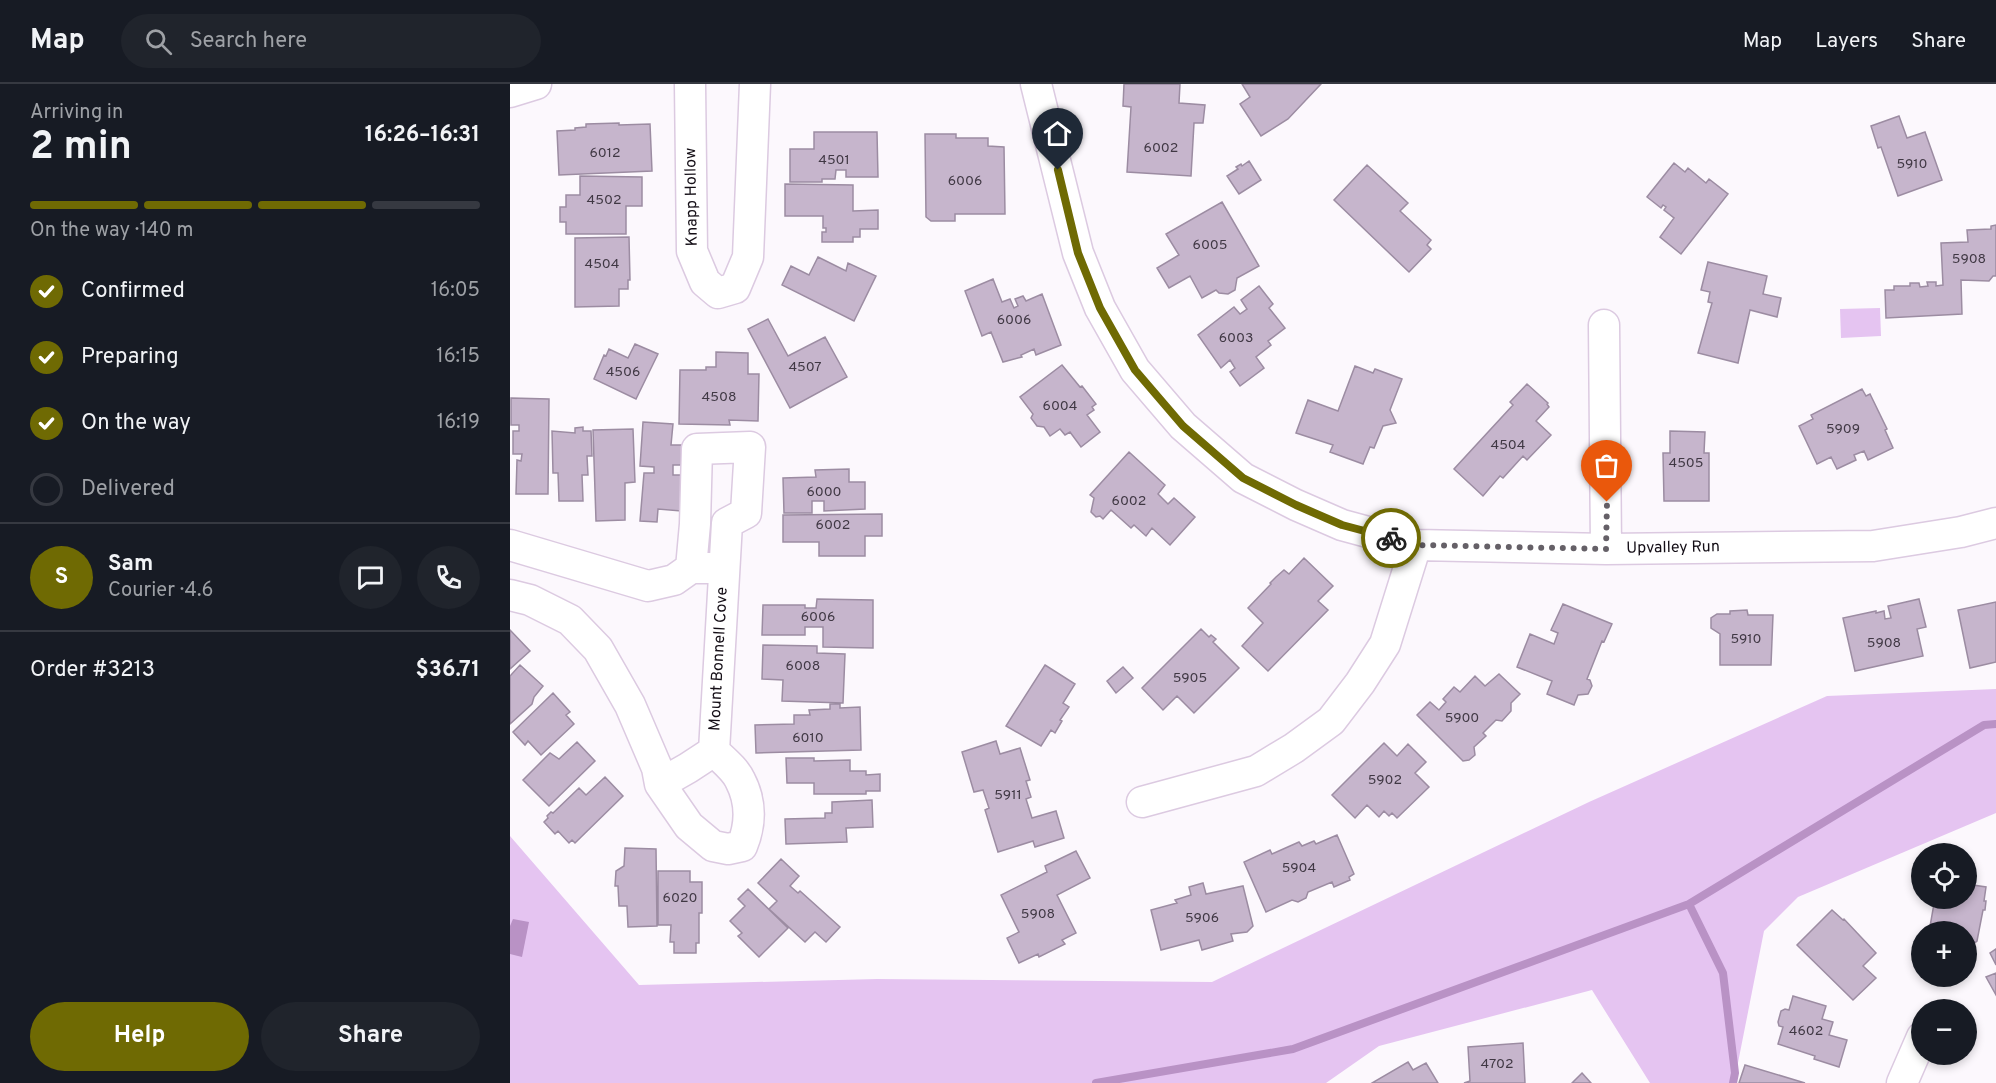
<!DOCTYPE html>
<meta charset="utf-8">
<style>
body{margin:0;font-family:Overpass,sans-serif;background:#20242c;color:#f1f3f6;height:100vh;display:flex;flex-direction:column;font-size:22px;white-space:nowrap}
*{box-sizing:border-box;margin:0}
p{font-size:20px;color:#9ea1a6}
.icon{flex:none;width:33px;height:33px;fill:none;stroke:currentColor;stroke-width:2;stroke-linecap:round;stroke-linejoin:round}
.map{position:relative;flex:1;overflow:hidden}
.sheet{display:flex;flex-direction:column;background:#171b24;width:510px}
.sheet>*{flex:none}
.fabs{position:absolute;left:1401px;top:759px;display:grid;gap:12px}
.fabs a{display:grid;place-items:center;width:66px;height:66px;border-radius:50%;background:#171b24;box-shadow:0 3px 9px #0003;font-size:30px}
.pin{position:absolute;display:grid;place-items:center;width:51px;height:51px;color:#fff;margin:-62px -26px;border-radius:50% 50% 50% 0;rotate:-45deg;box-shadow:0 0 6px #0007}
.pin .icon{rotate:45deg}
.courier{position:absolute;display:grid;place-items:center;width:60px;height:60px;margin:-30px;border:4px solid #6f6a03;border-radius:50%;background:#fff;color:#222;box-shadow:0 2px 8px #0007}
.overview em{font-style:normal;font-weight:700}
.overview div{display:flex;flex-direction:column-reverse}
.overview{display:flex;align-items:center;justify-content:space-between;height:102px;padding:0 30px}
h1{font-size:39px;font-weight:700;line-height:45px}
.bar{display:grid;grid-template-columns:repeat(4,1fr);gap:9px 6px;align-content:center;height:72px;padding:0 30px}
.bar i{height:8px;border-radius:4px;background:#363941}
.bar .selected{background:#6f6a03}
.bar p{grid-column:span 4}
.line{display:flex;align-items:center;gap:15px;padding:0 30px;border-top:2px solid #363941}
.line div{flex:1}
.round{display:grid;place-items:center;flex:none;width:63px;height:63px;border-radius:32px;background:#20242c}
ol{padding:0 30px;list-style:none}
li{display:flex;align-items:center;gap:18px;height:66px}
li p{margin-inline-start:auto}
li .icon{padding:6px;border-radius:50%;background:#6f6a03;color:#fff;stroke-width:4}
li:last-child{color:#9ea1a6}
li i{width:33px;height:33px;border:3px solid #363941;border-radius:50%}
.primary-button{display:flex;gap:12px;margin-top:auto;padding:12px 30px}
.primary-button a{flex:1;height:69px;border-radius:36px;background:#6f6a03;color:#fff;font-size:24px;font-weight:700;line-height:69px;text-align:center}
.primary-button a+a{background:#20242c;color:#f1f3f6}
header{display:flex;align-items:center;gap:36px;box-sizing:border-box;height:84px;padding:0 30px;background:#171b24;border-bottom:2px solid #363941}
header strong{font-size:28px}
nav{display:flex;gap:33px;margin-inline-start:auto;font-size:21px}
.search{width:420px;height:54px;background:#20242c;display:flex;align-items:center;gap:15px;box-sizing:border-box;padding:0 21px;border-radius:33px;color:#9ea1a6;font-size:22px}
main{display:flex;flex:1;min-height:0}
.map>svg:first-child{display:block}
.green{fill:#e5c4f1}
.water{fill:#b992c5}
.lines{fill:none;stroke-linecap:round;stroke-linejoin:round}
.stream{stroke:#b992c5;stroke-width:8}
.building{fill:#c6b5cc;stroke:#9c8ca2;stroke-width:1.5}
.street-casing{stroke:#dccae1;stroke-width:33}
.street{stroke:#fff;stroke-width:30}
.done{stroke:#656067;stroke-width:6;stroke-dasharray:0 10.8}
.route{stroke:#6f6a03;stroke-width:8}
.labels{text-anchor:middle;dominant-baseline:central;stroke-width:4.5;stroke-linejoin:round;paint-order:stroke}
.number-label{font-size:14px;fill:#403844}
.street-label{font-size:16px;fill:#140e16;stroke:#fff}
</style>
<header>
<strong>Map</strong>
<div class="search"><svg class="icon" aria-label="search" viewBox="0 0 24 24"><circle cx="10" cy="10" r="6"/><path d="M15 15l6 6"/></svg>Search here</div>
<nav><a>Map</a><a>Layers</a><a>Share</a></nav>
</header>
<main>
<section class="sheet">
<div class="overview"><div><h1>2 min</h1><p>Arriving in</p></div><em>16:26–16:31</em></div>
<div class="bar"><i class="selected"></i><i class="selected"></i><i class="selected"></i><i></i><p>On the way · 140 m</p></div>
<ol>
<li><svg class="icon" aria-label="check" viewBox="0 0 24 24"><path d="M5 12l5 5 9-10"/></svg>Confirmed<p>16:05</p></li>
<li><svg class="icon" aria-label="check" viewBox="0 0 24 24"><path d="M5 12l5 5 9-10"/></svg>Preparing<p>16:15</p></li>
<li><svg class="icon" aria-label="check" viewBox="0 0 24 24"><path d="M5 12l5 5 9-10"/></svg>On the way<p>16:19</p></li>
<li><i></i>Delivered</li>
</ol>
<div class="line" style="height:108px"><b class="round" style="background:#6f6a03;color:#fff">S</b><div><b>Sam</b><p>Courier · 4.6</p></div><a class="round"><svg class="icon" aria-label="chat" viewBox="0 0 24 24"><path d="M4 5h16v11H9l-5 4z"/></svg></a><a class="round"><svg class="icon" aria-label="phone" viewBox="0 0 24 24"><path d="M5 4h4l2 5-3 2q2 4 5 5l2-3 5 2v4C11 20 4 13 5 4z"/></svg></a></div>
<div class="line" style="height:78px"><div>Order #3213</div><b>$36.71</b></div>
<div class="primary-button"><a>Help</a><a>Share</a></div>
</section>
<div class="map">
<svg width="1486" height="999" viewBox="0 0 1486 999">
<rect width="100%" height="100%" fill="#fcf8fd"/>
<path class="green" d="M1370 224 1371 252 1331 254 1330 225Z
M1486 605V729L1288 813 1254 847 1224 999H1140L1082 906 869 962 816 999H0V752L129 901 367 895 702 898 1079 718 1317 612Z"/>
<path class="water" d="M3 835 19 838 12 873 0 870V842Z"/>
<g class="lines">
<path class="stream" d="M1179 820 1213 889 1225 989 1223 999
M586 999 783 965 1179 820 1474 641 1486 640"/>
</g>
<path class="building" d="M614 0H670L669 19 695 21 693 39H684L681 92 617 88 621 23 613 22Z
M732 0H811L778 35 751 52 730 20 740 13Z
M1389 32 1397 54 1415 48 1432 96 1388 112 1371 63 1368 64 1361 42Z
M109 39V41L140 40 142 87 49 91 47 47 65 46V44L76 43V40Z
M304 48H367L368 93H336V86H326L325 95H312V98H280V65H304Z
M415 50H446V54H478V62L494 63 495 130H445V137H421L416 133Z
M739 77 751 96 729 110 717 92 728 85 726 83 731 80 732 82Z
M1164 79 1175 88 1178 84 1196 99 1199 95 1218 110 1171 170 1150 153 1164 134 1154 126 1156 123 1153 121 1151 124 1137 113Z
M857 81 898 119 890 127 921 156 917 161 921 165 899 188 824 116Z
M70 92 132 93V122H116V150H56V138H50V123H56V111H70Z
M275 100 343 101V127L368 126V145H350V153H343V158H312V148H316V144H313V132H275Z
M712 118 749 182 727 194 725 206 718 210 709 209 706 206 692 214 680 192 659 204 647 184 669 171 656 150Z
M1486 141V192H1483L1479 197 1451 196 1452 230 1376 234 1375 206H1384V202H1400V199H1409L1410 203 1418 202 1417 198H1426V202L1433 201 1431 159 1458 158 1457 146 1481 145V142Z
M119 153 120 196H118V205H109V222L65 223V154Z
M308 173 336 187 338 179 366 192 344 237 272 201 281 182 299 191Z
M1198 178 1257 192 1253 210 1271 214 1267 233 1240 226 1228 279 1188 269 1202 219 1198 218 1200 208 1191 206Z
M483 195 492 218 500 215 504 224 508 222 505 215 513 212 516 217 532 210 551 261 526 271 524 265 511 271 512 273 493 278 481 248 472 252 455 207Z
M749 202 763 220 759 224 775 244 758 257 761 261 746 273 754 284 730 302 720 288 725 284 720 276 711 284 688 251 724 223 730 230 737 225 731 216Z
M258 235 278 272 315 253 337 293 280 324 238 245Z
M125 260 148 270 126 315 84 295 94 271 96 272 99 265 118 274Z
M206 268 238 269V290H249L248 337 219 336 220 341 169 340 170 286H196V283H206Z
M552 281 570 303 572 302 586 320 582 323 584 326 577 331 590 348 571 363 560 348 555 351 550 345 540 352 534 343 527 342 521 334 523 330 510 313Z
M845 282 863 289 865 285 892 295 880 326 886 339 873 342 864 364 860 363 853 380 820 368 823 361 786 349 798 316 828 327Z
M1017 300 1038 319 1037 320 1039 323 1026 337 1041 351 1017 376 1013 372 993 394 990 392 973 412 944 385 1003 321 1000 318Z
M1352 305 1356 312 1360 310 1377 345 1375 346 1383 364 1358 376 1354 367 1344 371 1346 376 1327 385 1321 373 1307 380 1289 342 1303 335 1301 331Z
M1 314 39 315 38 410H6L7 376 11 377 12 370H3V347H9V341H1Z
M133 338 163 340 161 361H172L171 381H163V391H173L171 427 148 425 147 438 130 437 134 389H144V383L130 382Z
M73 343V347H81L82 372H77L78 391H72L73 417H49L48 389H43L42 347 65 349V344Z
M123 345 125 398 115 399V436L86 437 83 346Z
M1160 347 1195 348 1194 369H1199V417H1154L1153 369H1160Z
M619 368 655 401 648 410 658 420 664 414 685 433 660 461 642 444 636 452 624 441 621 444 601 426 593 435 590 432 586 433 581 428 584 414 580 411Z
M339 385V398H355V425L314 427V417H302V429H274L273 394 306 393 305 386Z
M372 430V452H355V472H309V458H273V431Z
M794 474 823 502 808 517 818 526 758 587 732 562 753 539 738 524 761 500 760 499 766 493 774 486 779 490Z
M307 515 363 516V564L313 563V543H295V551H252L253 521H295V524H306Z
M1409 515 1416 543 1407 545 1413 572 1345 587 1333 534 1366 527V529L1374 527 1375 535 1381 534 1378 522Z
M1486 518V578L1460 584 1448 526Z
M1053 520 1102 540 1094 558 1092 557 1077 595 1080 596 1082 602 1078 610 1068 611 1064 621 1037 610 1042 597 1007 583 1020 550 1044 560 1048 549 1041 546Z
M1237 526 1238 531H1263L1261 581H1210V550L1201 544V534L1207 530H1220V527Z
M691 545 699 553 701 551 706 555 703 558 729 584 684 629 667 612 653 626 632 604Z
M0 546 20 567 0 585Z
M253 561 307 562V569L335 570 333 619 272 617 273 596 252 595Z
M10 581 33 602 24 613 22 620 0 640V592Z
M535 581 565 600 553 619 559 623 550 636 552 637 545 649 541 646 531 662 496 642Z
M613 583 623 594 606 609 597 597Z
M989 590 1010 610 1001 619V627L992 637 986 636 973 649 976 652 964 663 965 671 959 676 953 677 907 631 920 618 929 626 936 618 933 615 944 603 950 608 965 592 975 602Z
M43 609 60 628 56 631 64 640 31 671 18 657 15 661 3 648Z
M320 620H330V624L350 623 351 666 246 669 245 641 284 640V631H300L299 626 320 625Z
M486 657 490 670 510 664 520 696 516 697 521 713 516 715 522 734 546 727 554 754 525 763 523 757 488 768 475 726 479 724 473 706 464 708 452 668Z
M67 658 85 677 39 722 13 696 40 669 49 675Z
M874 659 887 672 898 660 916 678 905 689 919 703 887 734 882 729 879 732 874 727 869 733 857 721 845 734 822 711Z
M276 674H304V677L340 676V687H356V691L370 690V707H356V710H304V699H277Z
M95 693 113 712 65 759 62 756 59 759 48 747 45 750 34 738 38 734 37 732 41 728 43 729 69 704 76 711Z
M362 716 363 743 336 744 337 758 276 760 275 735 315 734V729H322V718Z
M827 751 844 790 839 793 840 796 824 803 822 798 798 808 796 814 788 818 782 816 756 828 734 778 760 766 762 770 789 758 792 762 804 757 806 760Z
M115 764 146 765 147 842 118 843 117 822H109L108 802H105L106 787 114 782Z
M566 767 580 794 547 811 566 849 552 856 555 860 529 873 528 870 509 879 497 854 509 848 491 811 537 788 535 782Z
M271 775 289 792 280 802 288 809 290 807 330 843 316 858 305 848 295 858 259 825 267 817 248 799Z
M148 787H180V798H192V829H189V859H186V869H164V858H160L161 841H148Z
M693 799 696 810 733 802 743 842 737 848 721 850 723 857 692 866 689 856 651 866 641 826 667 819 665 816 681 811 679 803Z
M1456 800 1476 803 1474 817H1476L1475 826H1473L1467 857 1461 862 1456 861V848H1419L1425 814H1456Z
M238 805 278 844 249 873 228 852 232 849 220 837 235 822 228 815Z
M1322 826 1333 836 1334 835 1366 869 1353 882 1366 894 1343 916 1287 861Z
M1486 865V881L1480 869Z
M1486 889V911L1476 893Z
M1283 912 1316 922 1312 935 1323 938 1319 951 1337 956 1329 983 1304 975 1305 972 1268 960 1273 943 1269 942 1268 938 1271 927 1275 925 1279 926Z
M1013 959 1015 999H954L960 997 958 963Z
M898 978 903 986 916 979 928 999H862Z
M1235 981 1295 999H1229Z
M1072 989 1081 999H1062Z"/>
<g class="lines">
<g class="street-casing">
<path id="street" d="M180 0 182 167 195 198 208 209 225 204 238 173 245 0
M526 0 568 169 590 224 625 286 673 342 733 394 786 421 832 441 906 461 1096 465 1363 462 1451 448 1486 439
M0 8 26 0
M1094 241 1096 465
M0 461 138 502 164 496 181 484H200
M0 511 20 516 60 536 88 565 120 621 147 684 150 700 179 742 203 762 218 765 232 762C241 740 241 717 230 696 225 685 212 675 204 667L217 439 236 429 240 363 187 365 185 440 181 484
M150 700 178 684 204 667
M632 718 746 687 784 664 821 637 850 599 875 560 906 461
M1392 999 1412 953"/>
</g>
<use href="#street" class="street"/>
</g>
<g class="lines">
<path class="done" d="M881 454 906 461 1096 465 1097 418"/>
<path class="route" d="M548 86 568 169 590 224 625 286 673 342 733 394 786 421 832 441 881 454"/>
</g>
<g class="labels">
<g class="number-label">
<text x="651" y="64">6002</text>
<text x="95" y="69">6012</text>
<text x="324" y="76">4501</text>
<text x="1402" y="80">5910</text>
<text x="455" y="97">6006</text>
<text x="94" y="116">4502</text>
<text x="700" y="161">6005</text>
<text x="1459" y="175">5908</text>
<text x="92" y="180">4504</text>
<text x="504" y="236">6006</text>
<text x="726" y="254">6003</text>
<text x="295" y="283">4507</text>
<text x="113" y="288">4506</text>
<text x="209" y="313">4508</text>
<text x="550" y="322">6004</text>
<text x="1333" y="345">5909</text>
<text x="998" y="361">4504</text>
<text x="1176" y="379">4505</text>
<text x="314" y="408">6000</text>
<text x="619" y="417">6002</text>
<text x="323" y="441">6002</text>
<text x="308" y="533">6006</text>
<text x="1236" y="555">5910</text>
<text x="1374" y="559">5908</text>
<text x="293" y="582">6008</text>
<text x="680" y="594">5905</text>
<text x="952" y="634">5900</text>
<text x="298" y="654">6010</text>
<text x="875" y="696">5902</text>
<text x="498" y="711">5911</text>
<text x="789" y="784">5904</text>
<text x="170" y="814">6020</text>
<text x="528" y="830">5908</text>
<text x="692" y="834">5906</text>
<text x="1296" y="947">4602</text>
<text x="987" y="980">4702</text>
</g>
<g class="street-label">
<text transform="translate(182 113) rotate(-91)">Knapp Hollow</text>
<text transform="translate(1163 464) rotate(-1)">Upvalley Run</text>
<text transform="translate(209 575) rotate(-87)">Mount Bonnell Cove</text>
</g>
</g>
</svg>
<div class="fabs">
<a><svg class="icon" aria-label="locate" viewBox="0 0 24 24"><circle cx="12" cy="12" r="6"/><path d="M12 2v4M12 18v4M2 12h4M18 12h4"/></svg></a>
<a>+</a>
<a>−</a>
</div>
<div class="pin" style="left:1097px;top:418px;background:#ea580c"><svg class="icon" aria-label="bag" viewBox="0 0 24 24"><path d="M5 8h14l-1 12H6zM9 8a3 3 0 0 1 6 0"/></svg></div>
<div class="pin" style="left:548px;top:86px;background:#1f2937"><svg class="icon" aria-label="home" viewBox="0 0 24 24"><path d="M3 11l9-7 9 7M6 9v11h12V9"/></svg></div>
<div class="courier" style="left:881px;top:454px"><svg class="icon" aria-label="bike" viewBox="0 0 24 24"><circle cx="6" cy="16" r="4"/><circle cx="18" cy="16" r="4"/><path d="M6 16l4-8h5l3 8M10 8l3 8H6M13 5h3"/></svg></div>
</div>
</main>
